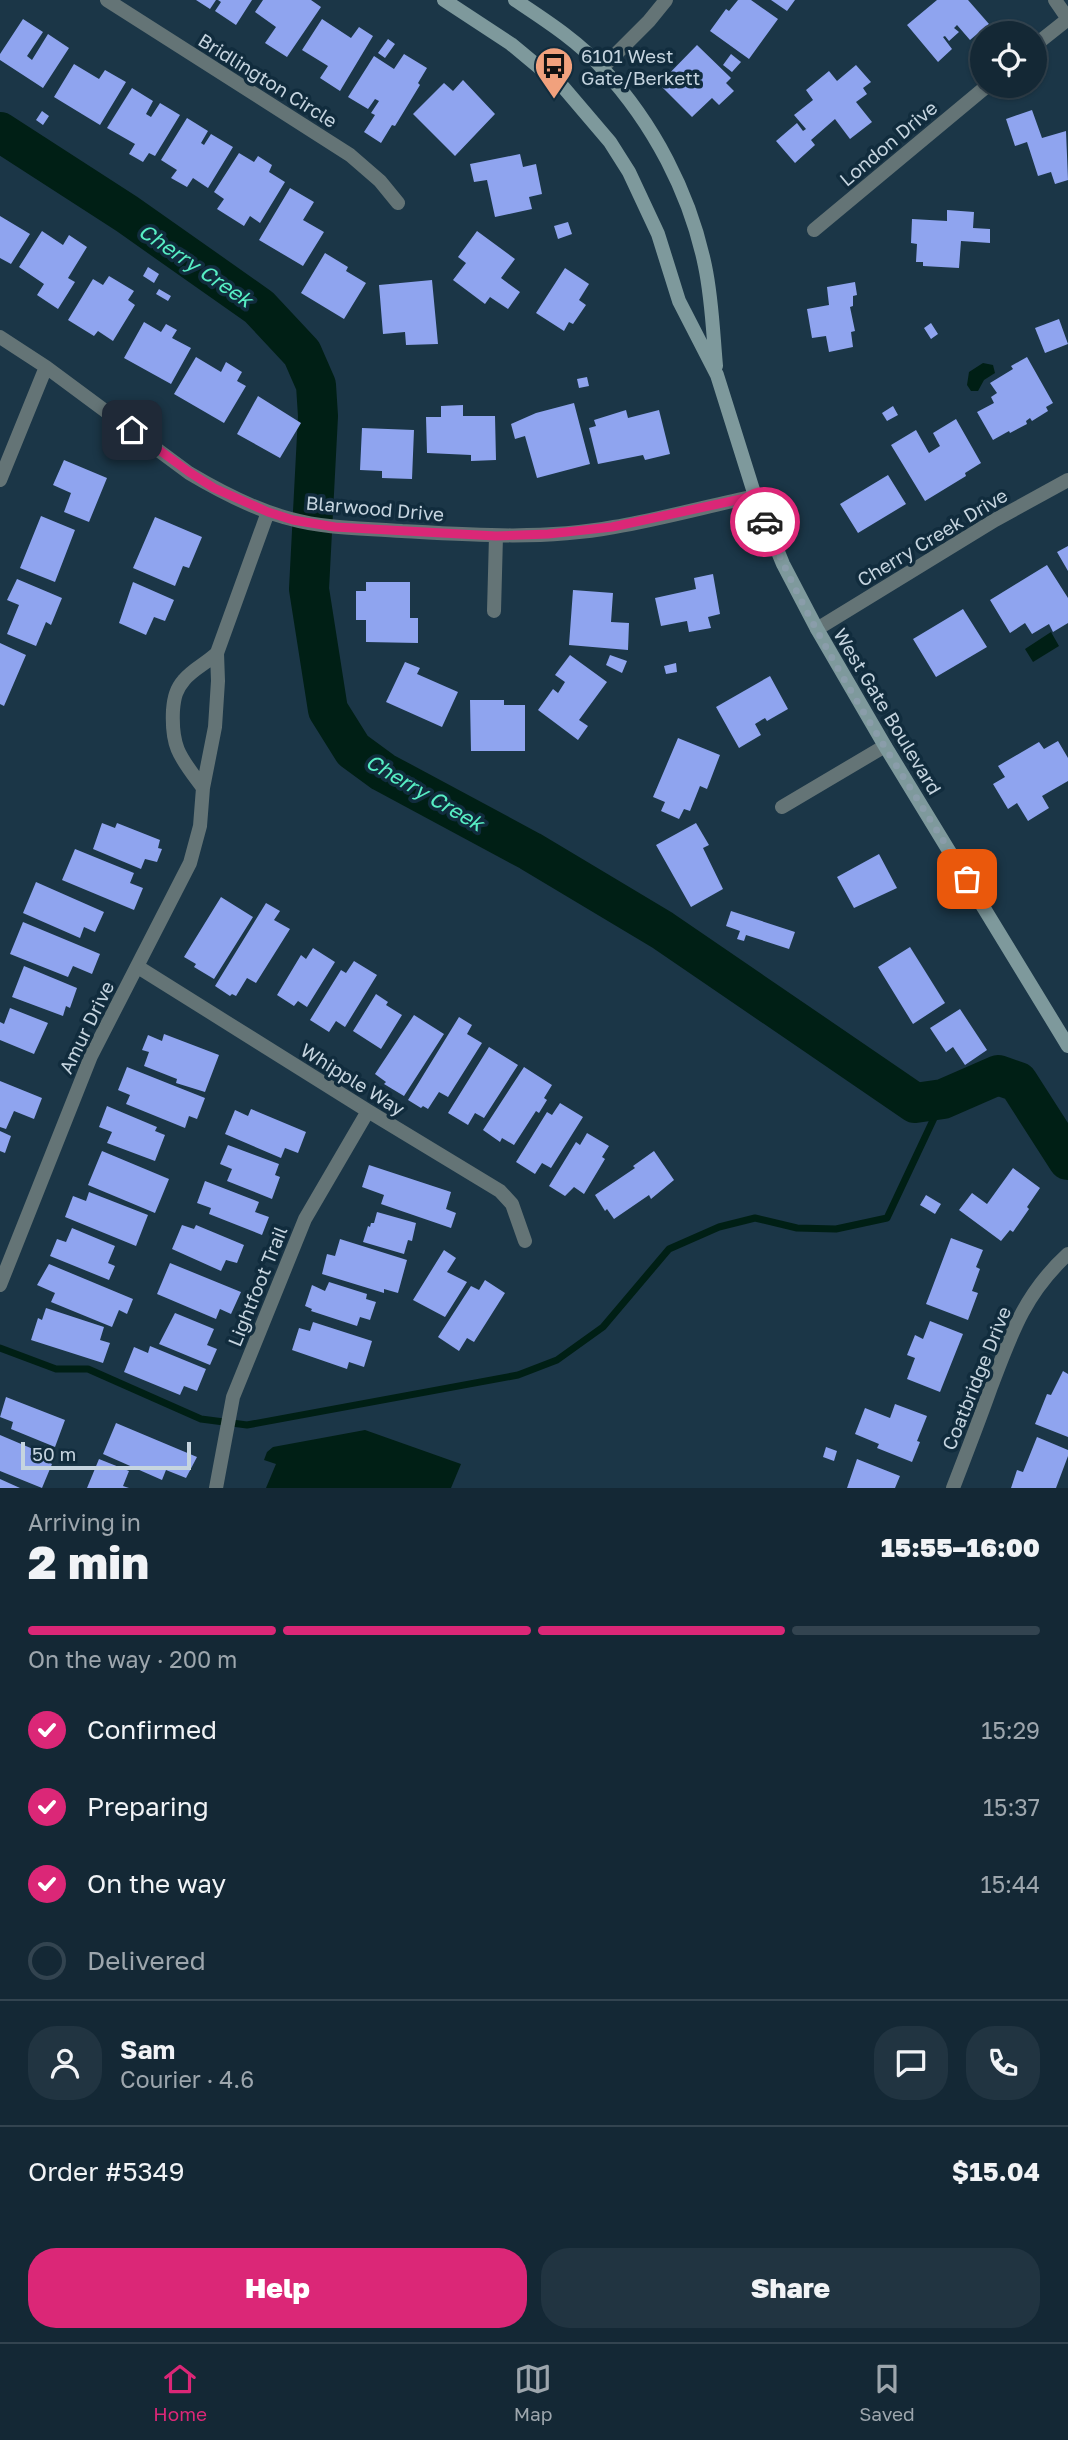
<!DOCTYPE html>
<meta charset="utf-8">
<style>
body{margin:0;font-family:"Golos Text",sans-serif;background:#213441;color:#f1f3f6;height:100vh;display:flex;flex-direction:column;font-size:26px;white-space:nowrap}
*{box-sizing:border-box;margin:0}
p{font-size:23px;color:#9da6ad}
.icon{flex:none;width:38px;height:38px;fill:none;stroke:currentColor;stroke-width:2;stroke-linecap:round;stroke-linejoin:round}
.map{position:relative;height:1488px;overflow:hidden}
.sheet{display:flex;flex-direction:column;background:#142835;flex:1}
.sheet>*{flex:none}
.controls{position:absolute;left:970px;top:21px;display:grid;gap:14px}
.controls a{display:grid;place-items:center;width:77px;height:77px;border-radius:50%;background:#142835;box-shadow:0 2px 5px #0004,0 0 0 2px #334450;font-size:35px}
.scale{position:absolute;left:21px;bottom:18px;width:170px;box-sizing:border-box;padding-left:7px;border:4px solid #c5d4df;border-top:0;font-size:19px;line-height:24px;white-space:nowrap;color:#c5d4df;-webkit-text-stroke:5px #112c3d;paint-order:stroke}
.pin{position:absolute;display:grid;place-items:center;width:60px;height:60px;color:#fff;margin:-30px;border-radius:14px;box-shadow:0 4px 10px #0006}
.courier{position:absolute;display:grid;place-items:center;width:70px;height:70px;margin:-35px;border:5px solid #db2777;border-radius:50%;background:#fff;color:#222;box-shadow:0 2px 9px #0007}
.summary em{font-style:normal;font-weight:800}
.summary div{display:flex;flex-direction:column-reverse}
.summary{display:flex;align-items:center;justify-content:space-between;height:119px;padding:0 28px}
h1{font-size:46px;font-weight:800;line-height:52px}
.bar{display:grid;grid-template-columns:repeat(4,1fr);gap:10px 7px;align-content:center;height:84px;padding:0 28px}
.bar i{height:9px;border-radius:5px;background:#334450}
.bar .selected{background:#db2777}
.bar p{grid-column:span 4}
.line{display:flex;align-items:center;gap:18px;padding:0 28px;border-top:2px solid #334450}
.line div{flex:1}
.round{display:grid;place-items:center;flex:none;width:74px;height:74px;border-radius:28px;background:#213441}
ol{padding:0 28px;list-style:none}
li{display:flex;align-items:center;gap:21px;height:77px}
li p{margin-inline-start:auto}
li .icon{padding:7px;border-radius:50%;background:#db2777;color:#fff;stroke-width:4}
li:last-child{color:#9da6ad}
li i{width:38px;height:38px;border:4px solid #334450;border-radius:50%}
.action{display:flex;gap:14px;margin-top:auto;padding:14px 28px}
.action a{flex:1;height:80px;border-radius:28px;background:#db2777;color:#fff;font-size:28px;font-weight:800;line-height:80px;text-align:center}
.action a+a{background:#213441;color:#f1f3f6}
.tabs{display:flex;justify-content:space-around;align-items:center;height:98px;border-top:2px solid #334450;background:#142835;font-size:19px;color:#9da6ad}
.tabs a{display:grid;justify-items:center;gap:4px}
.tabs .selected{color:#db2777}
.map>svg:first-child{display:block}
.water{fill:#001f15}
.lines{fill:none;stroke-linecap:round;stroke-linejoin:round}
.stream{stroke:#001f15;stroke-width:7}
.river{stroke:#001f15;stroke-width:40}
.building{fill:#8fa4ef}
.street{stroke:#647476;stroke-width:14}
.secondary{stroke:#7e999c;stroke-width:14}
.done{stroke:#8a9daa;stroke-width:7;stroke-dasharray:0 12.6}
.route{stroke:#db2777;stroke-width:9}
.labels{text-anchor:middle;dominant-baseline:central;stroke-width:7;stroke-linejoin:round;paint-order:stroke}
.poi-label{font-size:19px;fill:#c5d4df;stroke:#112c3d;text-anchor:start}
.street-label{font-size:19px;fill:#c5d4df;stroke:#112c3d}
.water-label{font-size:21px;font-style:italic;fill:#57eec4;stroke:#112c3d}
</style>
<div class="map">
<svg width="1068" height="1488" viewBox="0 0 1068 1488">
<rect width="100%" height="100%" fill="#1b3647"/>
<path class="water" d="M983 363 993 365 995 373 984 380 978 391H971L967 385 969 372Z
M1051 632 1059 646 1033 662 1025 649Z
M365 1430 461 1464 451 1488H266L276 1464 264 1460 267 1452 273 1447Z"/>
<g class="lines">
<path class="stream" d="M0 1348 56 1369H88L201 1419 247 1425 518 1375 557 1360 603 1327 669 1249 719 1227 755 1218 797 1228 836 1229 887 1218 943 1099"/>
<path class="river" d="M0 132 127 214 259 307 302 353 316 385 318 416 309 589 328 710 353 750 383 772 530 851 662 930 915 1103 943 1099 998 1075 1018 1082 1068 1160"/>
</g>
<path class="building" d="M196 0H216L210 9Z
M218 0H252L236 25 215 11 221 2Z
M263 0H311L321 7 287 57 265 43 276 27 255 12Z
M738 0H751L778 19 749 59 710 31 726 9 729 11Z
M771 0H795L787 11Z
M937 0H968L989 24 970 40 957 25 954 28 959 32 949 41 945 36 943 37 952 49 938 62 907 25Z
M23 19 43 32 27 56 32 60 48 34 69 48 43 88 0 60V54Z
M322 19 351 38 359 27 373 36 340 91 320 78 328 66 302 50Z
M388 39 395 44 385 58 378 53Z
M697 45 731 78 726 83 734 91 719 105 712 98 692 117 659 84Z
M404 54 427 68 418 83 420 85 395 126 392 125 381 143 364 132 375 115 371 113 379 101 375 99 368 109 348 97 374 56 394 69Z
M731 54 741 62 732 72 723 65Z
M74 64 99 79 105 70 126 82 100 125 54 97Z
M856 65 871 82 863 88 867 94 856 102 872 122 850 139 835 119 811 140 815 145 795 163 776 141 797 123 803 131 806 129 794 115 813 100 806 90 829 71 837 81Z
M463 80 495 114 455 156 413 114 444 83 453 91Z
M132 88 153 101 146 114 151 117 160 103 180 115 155 156 149 153 143 162 129 154 135 144 107 128Z
M1032 110 1042 138 1066 131 1068 180 1055 184 1051 172 1038 176 1027 142 1015 146 1006 119Z
M42 111 49 116 43 125 36 120Z
M187 118 208 131 201 143 204 145 211 134 233 147 208 188 193 178 187 187 171 178 177 170 161 160Z
M239 153 254 162 258 156 272 165 269 172 285 182 260 223 250 216 244 226 217 209 224 199 214 192Z
M520 154 523 167 536 164 542 194 529 197 532 209 495 217 487 180 474 182 470 164Z
M290 188 314 202 303 220 324 232 303 266 259 240Z
M947 210 974 212 973 228 990 229V243L961 241 959 268 923 266V262H916L917 244 911 243 912 219 947 221Z
M0 216 30 234 11 264 0 258Z
M568 222 572 234 558 239 554 226Z
M42 231 63 245 69 235 87 247 68 278 75 282 58 309 37 295 44 284 19 267Z
M477 231 515 259 501 278 520 292 508 309 490 297 485 304 453 280 466 263 458 257Z
M325 253 348 267 346 271 366 283 344 319 301 293Z
M148 267 159 274 154 283 143 276Z
M565 268 589 284 579 300 586 305 573 324 569 322 564 331 536 313Z
M109 276 134 291 128 300 135 305 113 341 98 331 94 336 68 320 93 279 103 285Z
M432 280 438 344 406 345 405 332 383 334 379 285Z
M855 282 857 295 853 296V306L850 307 855 331 851 332 853 347 829 352 826 336 812 338 807 309 829 305 827 287Z
M159 289 171 296 168 301 156 294Z
M1059 319 1068 344 1045 353 1035 328Z
M144 322 161 332 166 324 177 330 172 338 191 348 171 384 124 358Z
M931 323 938 334 931 339 924 328Z
M196 357 221 372 226 362 242 372 237 381 246 386 224 423 174 394Z
M1027 357 1053 403 1046 407 1048 411 1032 421 1030 418 1026 421 1027 424 1010 433 1009 431 993 440 977 412 994 403 991 397 997 393 990 383 1013 369 1011 366Z
M587 377 589 386 579 388 577 379Z
M258 396 301 423 280 458 237 434Z
M574 403 590 464 537 478 525 436 515 439 511 424 536 413Z
M463 405V416H495L496 460 471 461V455L427 453 426 417H441V406Z
M893 406 898 415 887 421 882 413Z
M626 410 628 418 659 410 670 454 645 460 643 455 598 464 589 428 596 426 594 420Z
M956 419 981 463 965 473 966 476 925 501 891 445 916 430 929 453 940 446 933 433Z
M362 428 414 430 412 479 382 478V471L360 470Z
M64 460 107 478 89 522 64 512 71 493 53 485Z
M888 475 906 504 858 533 840 504Z
M41 516 75 530 55 582 20 568Z
M155 517 202 537 189 568 183 566 175 586 133 568Z
M1068 546V571L1057 552Z
M1047 565 1068 598V623L1053 632 1049 624 1032 634 1025 623 1010 633 990 600Z
M713 574 720 614 708 617 711 628 689 632 687 621 661 626 655 598 696 589 694 578Z
M17 579 62 598 51 625 46 622 36 646 7 634 19 605 7 600Z
M133 582 174 600 165 621 154 617 146 635 119 623Z
M366 582H410V618H418V643L366 642V620H356V591H366Z
M573 590 613 593 611 622 629 623 628 650 569 645Z
M963 609 987 647 936 677 913 639Z
M0 643 26 655 4 706 0 704Z
M570 655 607 682 579 720 588 726 578 740 538 710 553 689 558 693 565 682 555 675Z
M610 655 627 661 622 673 606 665Z
M405 662 420 668 417 674 458 692 442 727 386 702Z
M676 663 677 672 666 674 664 666Z
M770 676 788 709 767 721 765 718 755 724 761 735 739 748 716 707Z
M470 700H504V705H525V751H471Z
M678 738 720 755 707 789 700 786 690 811 684 809 679 819 661 811 665 802 653 797Z
M1058 741 1068 758V781L1042 796 1049 808 1028 821 1017 803 1008 809 993 784 1005 777 998 766 1039 742 1044 749Z
M102 823 115 828 117 823 160 840 158 848 162 849 157 862 145 859 141 869 93 849Z
M696 823 709 845 703 848 723 889 691 907 656 845Z
M75 849 134 873 130 883 143 888 134 910 62 880Z
M879 854 897 888 854 908 837 877Z
M36 882 104 912 95 932 84 927 80 938 23 913Z
M221 897 253 917 214 979 194 967 196 964 184 957Z
M266 903 280 911 274 920 290 929 256 983 247 978 236 996 232 994 230 996 215 986Z
M731 911 795 932 789 949 746 935 744 941 737 939 740 931 726 926Z
M23 922 100 954 92 974 73 966 68 977 10 954Z
M910 947 945 1003 913 1024 878 967Z
M313 948 335 962 307 1007 298 1001 294 1006 277 995 301 955 306 959Z
M354 961 377 975 345 1027 336 1021 329 1032 310 1020 341 970 346 973Z
M24 966 77 988 70 1008 66 1006 63 1016 12 997Z
M376 994 388 1002 386 1005 402 1015 381 1049 353 1031Z
M10 1008 48 1023 34 1054 0 1040V1022L4 1024Z
M960 1009 987 1050 965 1065 953 1047 946 1052 930 1028Z
M414 1015 444 1034 404 1096 384 1084 386 1082 375 1074Z
M459 1017 472 1025 467 1034 482 1043 448 1097 439 1092 428 1109 423 1106 421 1108 408 1100Z
M164 1034 219 1055 205 1092 176 1083 177 1079 144 1066 149 1052 142 1050 148 1035 162 1041Z
M489 1047 518 1065 484 1118 475 1113 468 1125 448 1113Z
M127 1067 205 1098 197 1119 189 1116 185 1128 126 1104 130 1095 118 1090Z
M524 1067 552 1085 544 1098 547 1100 539 1113 536 1111 514 1145 502 1138 500 1142 483 1130Z
M0 1081 42 1098 34 1119 14 1111 6 1129 0 1127Z
M560 1103 583 1117 551 1168 542 1163 535 1174 516 1162 547 1112 552 1115Z
M107 1106 157 1127 155 1131 165 1135 155 1161 107 1143 112 1132 99 1127Z
M251 1109 306 1132 298 1153 285 1148 281 1158 225 1134 235 1110 248 1116Z
M0 1131 11 1136 5 1153 0 1151Z
M587 1133 609 1146 602 1157 605 1159 584 1194 574 1187 565 1196 549 1186 576 1142 580 1145Z
M228 1145 279 1164 275 1175 280 1177 272 1199 227 1181 232 1169 220 1164Z
M102 1151 169 1179 155 1213 88 1185Z
M654 1151 674 1180 651 1199 649 1195 614 1219 607 1209 605 1211 595 1195 635 1168 633 1166Z
M369 1165 451 1192 446 1209 456 1213 451 1228 381 1204 384 1195 362 1187Z
M1013 1168 1040 1188 1027 1207 1029 1209 1013 1232 1010 1230 1001 1241 959 1210 972 1193 987 1204Z
M205 1181 259 1202 255 1212 269 1217 262 1235 209 1214 211 1208 197 1203Z
M89 1192 148 1215 136 1246 65 1217 73 1196 86 1201Z
M926 1195 941 1204 935 1214 920 1205Z
M377 1212 416 1223 412 1241 408 1240 404 1254 363 1242 368 1226 370 1227 371 1223H374Z
M182 1225 194 1229 196 1225 244 1245 237 1263 226 1260 221 1271 172 1249Z
M72 1228 115 1246 108 1263 115 1266 109 1280 50 1256 57 1239 66 1242Z
M951 1238 983 1250 976 1267 980 1269 972 1291 978 1293 968 1320 926 1304Z
M340 1239 407 1260 398 1293 384 1289V1293L322 1274 327 1254 335 1256Z
M444 1250 456 1258 447 1272 467 1282 445 1317 413 1300Z
M170 1263 241 1292 231 1314 220 1309 216 1319 157 1294Z
M49 1264 133 1299 127 1314 119 1310 112 1327 51 1302 55 1293 37 1285Z
M485 1280 505 1293 474 1342 467 1338 459 1351 438 1337 471 1286 479 1290Z
M329 1282 367 1294 366 1299 376 1302 370 1320 360 1317 357 1326 311 1311 312 1309 305 1306 312 1285 325 1291Z
M46 1308 104 1327 100 1340 110 1343 103 1363 31 1340 38 1318 42 1320Z
M175 1313 214 1329 207 1345 217 1349 210 1365 159 1344Z
M930 1321 963 1334 940 1392 907 1379 915 1358 907 1355 915 1335 923 1339Z
M313 1322 372 1341 364 1367 349 1362 347 1369 292 1350 299 1328 310 1331Z
M150 1346 206 1369 197 1391 184 1386 180 1395 124 1372 134 1347 148 1353Z
M1063 1371 1068 1374V1437L1035 1424 1047 1394 1051 1395Z
M6 1397 65 1420 55 1447 11 1429 13 1422 0 1417Z
M895 1404 927 1416 917 1441 920 1442 912 1462 877 1448 879 1444 855 1434 865 1408 890 1418Z
M116 1423 197 1457 186 1478 166 1470 162 1480 103 1454Z
M0 1435 40 1452 38 1457 52 1464 42 1488 0 1471Z
M1037 1437 1068 1450V1456L1056 1488H1011L1017 1470 1023 1472Z
M826 1447 837 1451 834 1461 823 1457Z
M99 1459 129 1471 123 1486 129 1488H87Z
M857 1459 900 1476 895 1488H847Z
M0 1479 20 1488H0Z"/>
<g class="lines">
<path class="street" d="M107 0 350 155 380 181 398 203
M1034 46 1068 19 1055 0
M602 68 649 21 666 0
M814 230 987 86
M0 337 46 367 189 473C221 492 255 510 291 519 327 529 365 528 402 531 472 535 544 540 614 527 661 519 708 506 755 496
M0 480 46 367
M494 611 496 536
M817 629 995 520 1068 480
M203 788C181 758 171 749 173 710 174 698 176 689 184 680 193 669 207 663 217 653
M782 807 885 746
M138 967 368 1111 500 1191 512 1204 525 1241
M0 1285 91 1056 190 863 200 826 203 788 215 727 218 681 217 653 268 512
M216 1488 233 1397 305 1219 368 1111
M953 1488C966 1454 979 1421 991 1387 1011 1334 1025 1293 1068 1254"/>
<path class="secondary" d="M444 0 511 44 564 88 610 142 629 172 658 234 679 301 717 375 755 496 783 564 817 629 885 746 1068 1046
M515 0C545 20 578 41 603 69 653 123 690 193 705 266 712 299 713 333 716 366"/>
</g>
<g class="lines">
<path class="done" d="M765 522C817 648 896 763 967 879"/>
<path class="route" d="M132 430 189 472 214 488 268 512 293 520 335 527 496 536 548 534 612 527 755 496 765 522"/>
</g>
<defs>
<g id="bus-pin" transform="scale(2.0125)"><path d="M0 17L-7.5 6A9.5 9.5 0 1 1 7.5 6Z" fill="#f1a17d" stroke="#112c3d"/><path d="M-5-6H5V4H4V6H2V4H-2V6H-4V4H-5ZM-3.5-4V0h7V-4ZM-3.5 1.2v1.5H-2V1.2ZM2 1.2v1.5H3.5V1.2Z" fill="#111"/></g>
</defs>
<g fill-rule="evenodd">
<use href="#bus-pin" x="554" y="66"/>
</g>
<g class="labels">
<g class="poi-label">
<text x="581" y="55">6101 West<tspan x="581" dy="22">Gate/Berkett</tspan></text>
</g>
<g class="street-label">
<text transform="translate(268 80) rotate(32)">Bridlington Circle</text>
<text transform="translate(888 143) rotate(-40)">London Drive</text>
<text transform="translate(375 508) rotate(5)">Blarwood Drive</text>
<text transform="translate(932 537) rotate(-31)">Cherry Creek Drive</text>
<text transform="translate(888 711) rotate(59)">West Gate Boulevard</text>
<text transform="translate(86 1027) rotate(-64)">Amur Drive</text>
<text transform="translate(353 1079) rotate(32)">Whipple Way</text>
<text transform="translate(257 1286) rotate(-68)">Lightfoot Trail</text>
<text transform="translate(976 1378) rotate(-68)">Coatbridge Drive</text>
</g>
<g class="water-label">
<text transform="translate(196 265) rotate(34)">Cherry Creek</text>
<text transform="translate(425 792) rotate(30)">Cherry Creek</text>
</g>
</g>
</svg>
<div class="controls">
<a><svg class="icon" aria-label="locate" viewBox="0 0 24 24"><circle cx="12" cy="12" r="6"/><path d="M12 2v4M12 18v4M2 12h4M18 12h4"/></svg></a>
</div>
<div class="scale">50 m</div>
<div class="pin" style="left:967px;top:879px;background:#ea580c"><svg class="icon" aria-label="bag" viewBox="0 0 24 24"><path d="M5 8h14l-1 12H6zM9 8a3 3 0 0 1 6 0"/></svg></div>
<div class="pin" style="left:132px;top:430px;background:#1f2937"><svg class="icon" aria-label="home" viewBox="0 0 24 24"><path d="M3 11l9-7 9 7M6 9v11h12V9"/></svg></div>
<div class="courier" style="left:765px;top:522px"><svg class="icon" aria-label="car" viewBox="0 0 24 24"><path d="M5 17H2v-5l4-1 3-4h7l3 4 3 1v5h-3M9 17h6M6 11h13"/><circle cx="7" cy="17" r="2"/><circle cx="17" cy="17" r="2"/></svg></div>
</div>
<section class="sheet">
<div class="summary"><div><h1>2 min</h1><p>Arriving in</p></div><em>15:55–16:00</em></div>
<div class="bar"><i class="selected"></i><i class="selected"></i><i class="selected"></i><i></i><p>On the way · 200 m</p></div>
<ol>
<li><svg class="icon" aria-label="check" viewBox="0 0 24 24"><path d="M5 12l5 5 9-10"/></svg>Confirmed<p>15:29</p></li>
<li><svg class="icon" aria-label="check" viewBox="0 0 24 24"><path d="M5 12l5 5 9-10"/></svg>Preparing<p>15:37</p></li>
<li><svg class="icon" aria-label="check" viewBox="0 0 24 24"><path d="M5 12l5 5 9-10"/></svg>On the way<p>15:44</p></li>
<li><i></i>Delivered</li>
</ol>
<div class="line" style="height:126px"><a class="round"><svg class="icon" aria-label="person" viewBox="0 0 24 24"><circle cx="12" cy="8" r="4"/><path d="M4 21q1-7 8-7t8 7"/></svg></a><div><b>Sam</b><p>Courier · 4.6</p></div><a class="round"><svg class="icon" aria-label="chat" viewBox="0 0 24 24"><path d="M4 5h16v11H9l-5 4z"/></svg></a><a class="round"><svg class="icon" aria-label="phone" viewBox="0 0 24 24"><path d="M5 4h4l2 5-3 2q2 4 5 5l2-3 5 2v4C11 20 4 13 5 4z"/></svg></a></div>
<div class="line" style="height:91px"><div>Order #5349</div><b>$15.04</b></div>
<div class="action"><a>Help</a><a>Share</a></div>
</section>
<nav class="tabs">
<a class="selected"><svg class="icon" aria-label="home" viewBox="0 0 24 24"><path d="M3 11l9-7 9 7M6 9v11h12V9"/></svg>Home</a>
<a><svg class="icon" aria-label="map" viewBox="0 0 24 24"><path d="M3 6l6-2 6 2 6-2v14l-6 2-6-2-6 2zM9 4v14M15 6v14"/></svg>Map</a>
<a><svg class="icon" aria-label="saved" viewBox="0 0 24 24"><path d="M7 4h10v16l-5-4-5 4z"/></svg>Saved</a>
</nav>
